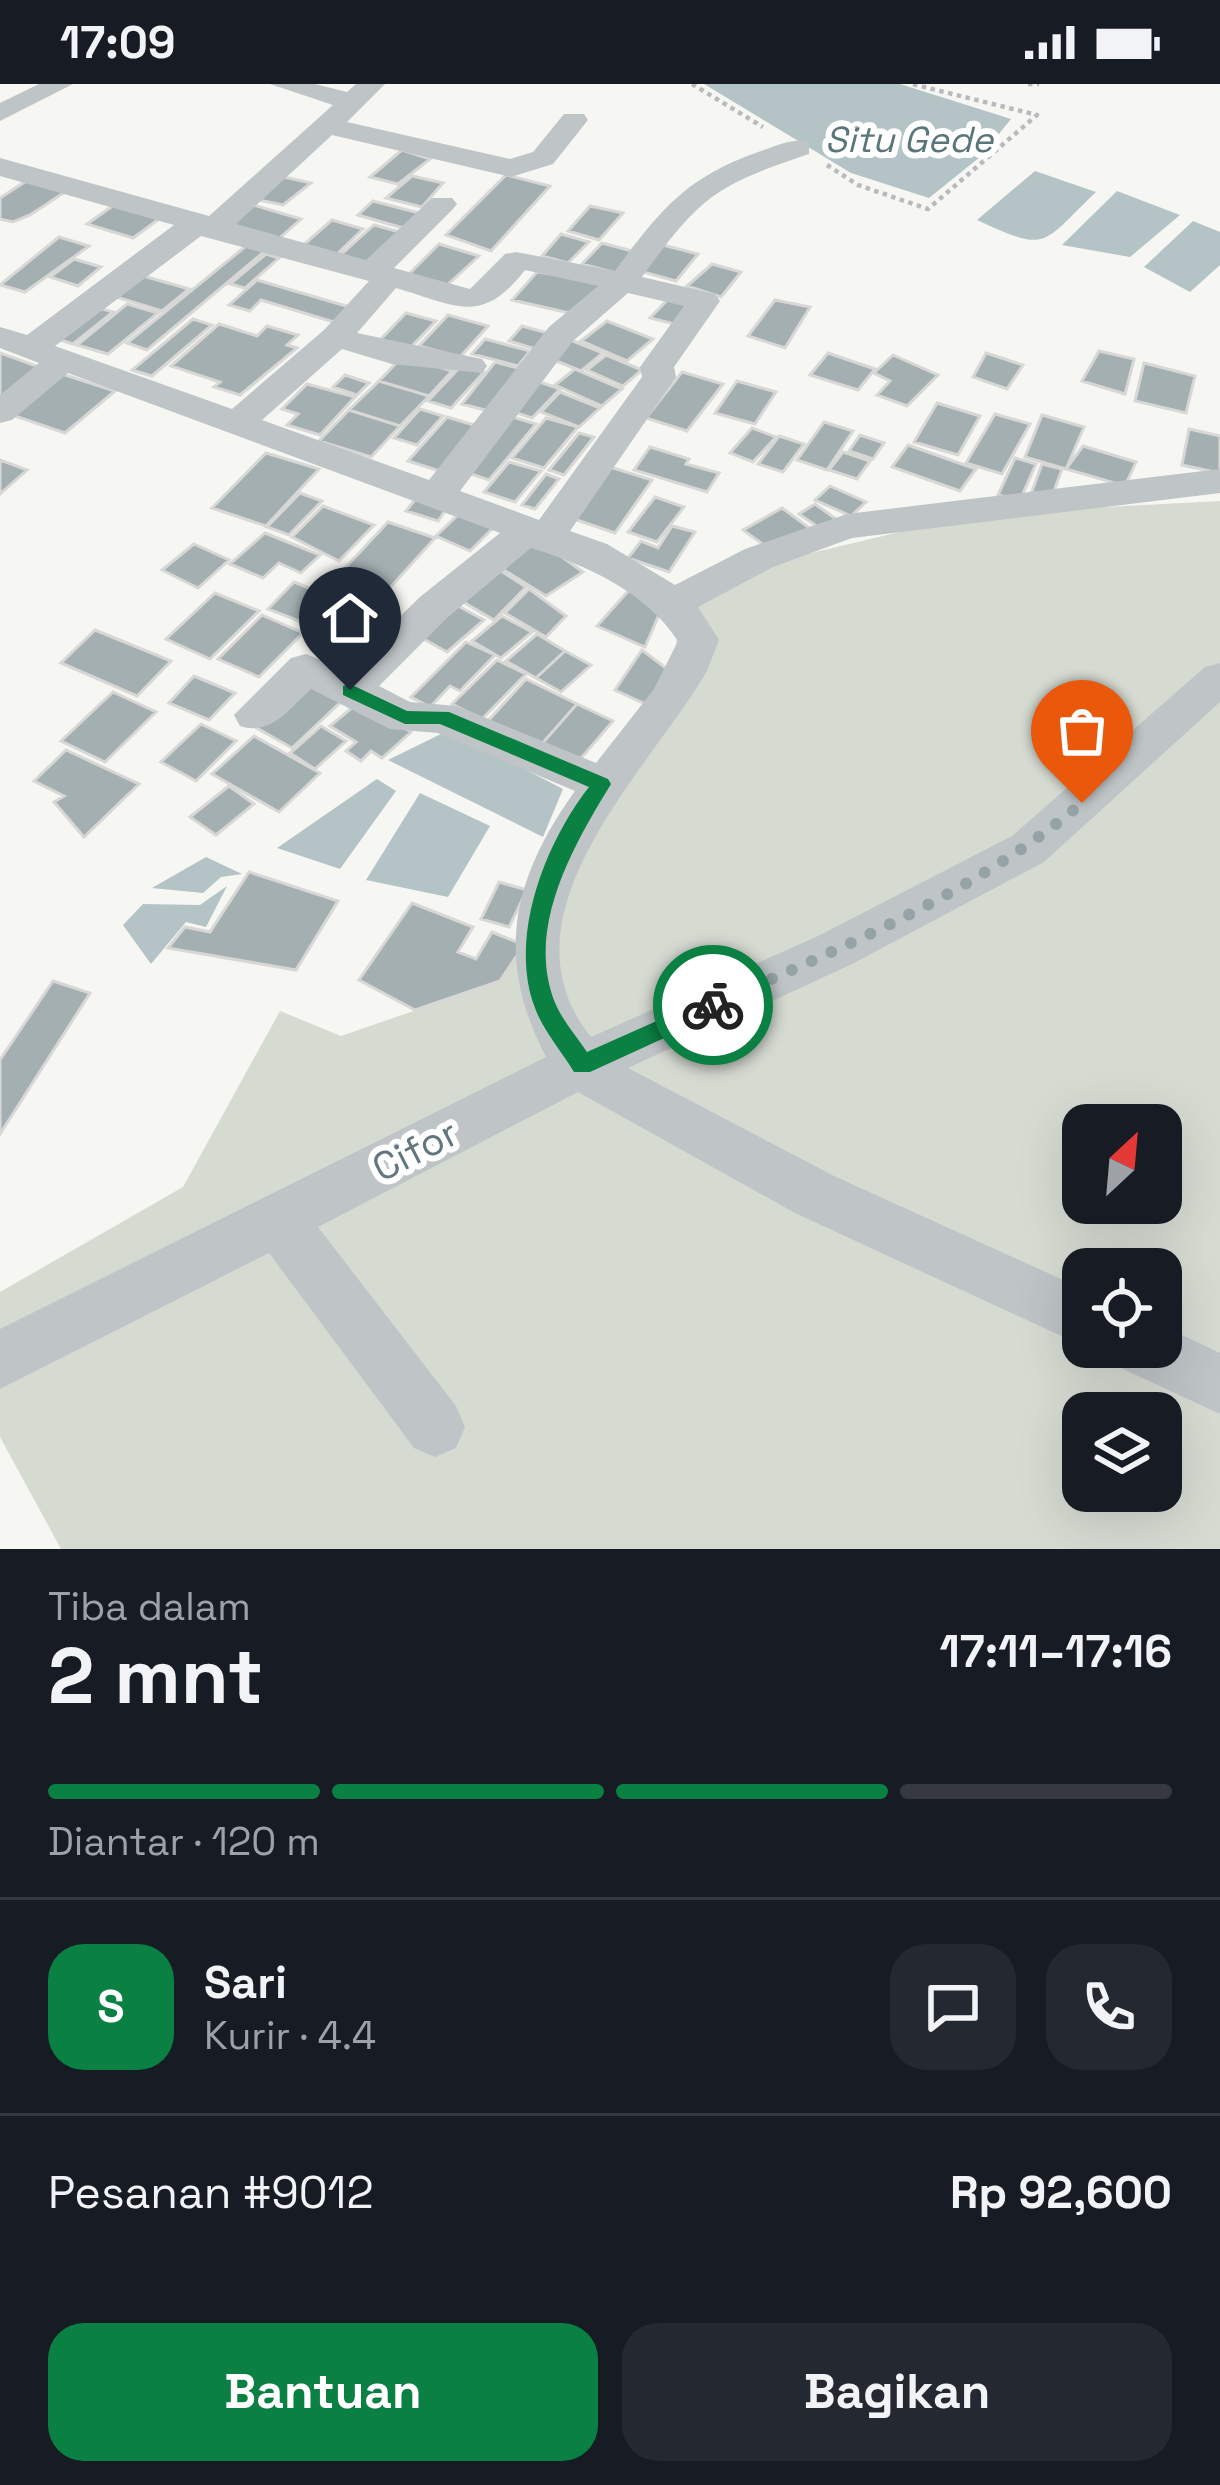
<!DOCTYPE html>
<html lang="id">
<meta charset="utf-8">
<style>
body{margin:0;font-family:"Space Grotesk",sans-serif;background:#242831;color:#f1f3f6;height:100vh;display:flex;flex-direction:column;font-size:45px;white-space:nowrap}
*{box-sizing:border-box;margin:0}
p{font-size:39px;color:#9ea1a6}
.icon{flex:none;width:66px;height:66px;fill:none;stroke:currentColor;stroke-width:2;stroke-linecap:round;stroke-linejoin:round}
.map{position:relative;height:1465px;overflow:hidden}
.drawer{display:flex;flex-direction:column;background:#171b24;flex:1}
.drawer>*{flex:none}
.needle{width:78px;rotate:26deg}
.fabs{position:absolute;left:1062px;top:1020px;display:grid;gap:24px}
.fabs a{display:grid;place-items:center;width:120px;height:120px;border-radius:24px;background:#171b24;box-shadow:0 12px 48px #0002;font-size:60px}
.pin{position:absolute;display:grid;place-items:center;width:102px;height:102px;color:#fff;margin:-123px -51px;border-radius:50% 50% 50% 0;rotate:-45deg;box-shadow:0 0 12px #0007}
.pin .icon{rotate:45deg}
.courier{position:absolute;display:grid;place-items:center;width:120px;height:120px;margin:-60px;border:9px solid #0b8043;border-radius:50%;background:#fff;color:#222;box-shadow:0 3px 15px #0007}
.headline em{font-style:normal;font-weight:700}
.headline div{display:flex;flex-direction:column-reverse}
.headline{display:flex;align-items:center;justify-content:space-between;height:204px;padding:0 48px}
h1{font-size:78px;font-weight:700;line-height:90px}
.bar{display:grid;grid-template-columns:repeat(4,1fr);gap:18px 12px;align-content:center;height:144px;padding:0 48px}
.bar i{height:15px;border-radius:9px;background:#363941}
.bar .active{background:#0b8043}
.bar p{grid-column:span 4}
.line{display:flex;align-items:center;gap:30px;padding:0 48px;border-top:3px solid #363941}
.line div{flex:1}
.round{display:grid;place-items:center;flex:none;width:126px;height:126px;border-radius:36px;background:#242831}
.button{display:flex;gap:24px;margin-top:auto;padding:24px 48px}
.button a{flex:1;height:138px;border-radius:36px;background:#0b8043;color:#fff;font-size:48px;font-weight:700;line-height:138px;text-align:center}
.button a+a{background:#242831;color:#f1f3f6}
.status{display:flex;justify-content:space-between;align-items:center;height:84px;padding:0 60px;background:#171b24;direction:ltr}
.status svg{height:33px;fill:currentColor}
.map>svg:first-child{display:block}
.green{fill:#d6dbd2;fill-rule:evenodd}
.water{fill:#b4c4c6}
.building{fill:#a4afb2;stroke:#d7d7d5;stroke-width:3}
.lines{fill:none;stroke-linecap:round;stroke-linejoin:round}
.path{stroke:#b7bbbd;stroke-width:4.5;stroke-dasharray:4.5 4.5;stroke-linecap:butt}
.minor{fill:#bfc4c7;fill-rule:evenodd}
.route{fill:#0b8043}
.done{stroke:#95a3a7;stroke-width:12;stroke-dasharray:0 21.6}
.labels{text-anchor:middle;dominant-baseline:central;stroke-width:12;stroke-linejoin:round;paint-order:stroke}
.far-water-label{font-size:36px;font-style:italic;fill:#5b7679;stroke:#fff}
.street-label{font-size:39px;fill:#61767e;stroke:#fff}
</style>
<div class="status"><b>17:09</b><svg viewBox="0 0 49 12"><path d="M0 12V9h3v3zM5 12V6h3v6zM10 12V3h3v9zM15 12V0h3v12zM26 1h20v11H26zM47 4h2v5h-2z"/></svg></div>
<div class="map">
<svg width="1220" height="1465" viewBox="0 0 1220 1465">
<rect width="100%" height="100%" fill="#f6f6f2"/>
<path class="green" d="M1220 417V1465H61L0 1353V1208L183 1103 280 927 341 952 501 897 673 626 677 543 684 515 803 471 975 430ZM1083 1041H1161V1119H1083ZM1083 1185H1161V1263H1083ZM1083 1329H1161V1407H1083Z"/>
<path class="water" d="M704 0H900L1011 35 980 73 929 114 851 89Z
M1035 87 1096 108C1041 160 1050 170 977 136Z
M1117 107 1180 131 1130 173 1062 161Z
M1193 137 1220 148V181L1190 208 1144 183Z
M449 646 563 705 543 753 388 676Z
M377 695 396 707 340 785 277 764Z
M420 709 490 742 448 813 366 796Z
M206 773 242 790 221 793 203 809 152 804Z
M227 802 206 843 186 838 151 880 123 841 143 820 200 821Z"/>
<path class="building" d="M402 66 430 75 398 100 370 93Z
M506 91 550 102 491 167 446 151Z
M412 92 443 99 422 123 386 114Z
M284 93 311 99 283 121 254 115Z
M28 96 65 108 30 131 13 138 0 135V114Z
M373 117 419 129 403 144 358 131Z
M114 121 159 135 133 154 87 140Z
M253 121 301 135 275 158 223 141Z
M590 122 623 129 599 156 568 147Z
M332 136 363 145 335 172 301 163Z
M374 141 407 150 372 183 338 173Z
M561 150 589 158 568 179 542 172Z
M59 153 89 162 25 208 0 201Z
M602 159 632 167 616 189 582 180Z
M439 160 479 172 446 202 407 192Z
M659 160 698 170 676 197 636 186Z
M246 162 265 167 147 266 127 259Z
M266 170 279 174 245 204 230 200Z
M74 175 101 183 78 202 50 193Z
M712 180 741 188 721 213 687 202Z
M537 188 607 198 574 230 512 216Z
M140 191 189 205 162 227 113 212Z
M257 196 353 224 337 239 261 216 250 227 229 221Z
M676 207 710 218 687 243 650 234Z
M775 216 810 223 785 264 748 252Z
M83 219 113 228 73 260 42 250Z
M127 220 158 229 108 270 77 261Z
M406 229 436 237 409 265 379 257Z
M448 231 488 242 460 273 419 262Z
M193 235 212 241 152 292 132 286Z
M607 237 653 255 627 277 581 257Z
M219 240 257 252 267 242 298 251 287 261 297 264 240 311 214 303 220 298 171 282Z
M522 242 555 251 542 267 509 257Z
M563 253 603 269 581 287 541 271Z
M485 255 530 267 518 282 472 270Z
M1099 267 1134 275 1125 310 1082 297Z
M0 269 42 284 0 317Z
M828 269 875 285 858 306 810 291Z
M986 269 1023 281 1007 305 973 293Z
M606 271 642 286 623 302 587 286Z
M893 271 938 291 907 322 877 311 890 297 874 289Z
M403 272 452 287 429 312 379 297Z
M495 278 526 286 493 328 462 320Z
M1144 279 1195 292 1186 329 1135 317Z
M461 282 484 288 451 324 428 317Z
M575 285 622 305 602 322 555 301Z
M682 288 723 300 687 347 646 334Z
M59 289 115 307 65 349 9 330Z
M345 291 369 299 357 311 333 303Z
M531 295 560 305 532 334 502 324Z
M379 297 429 312 400 342 349 326Z
M737 297 776 308 755 340 715 329Z
M307 300 355 313 320 351 287 341 298 330 282 325Z
M560 308 600 324 579 343 541 328Z
M937 319 980 332 958 371 914 358Z
M420 325 443 332 417 361 394 354Z
M349 326 400 342 371 373 319 357Z
M995 330 1030 340 1002 390 966 379Z
M506 331 536 340 489 396 459 386Z
M1042 331 1084 343 1066 385 1025 373Z
M447 333 487 345 449 390 408 377Z
M546 334 578 343 544 384 512 374Z
M824 338 853 347 827 386 797 376Z
M752 344 776 353 753 378 730 369Z
M1189 345 1220 352V389L1182 381Z
M579 349 594 353 564 391 549 386Z
M860 351 884 359 873 375 849 367Z
M779 352 804 360 783 388 758 380Z
M908 361 976 385 960 407 892 383Z
M1083 362 1136 378 1125 402 1066 385Z
M650 363 689 375 686 380 719 389 707 408 634 386Z
M843 368 870 377 857 395 829 386Z
M266 369 319 385 266 442 212 424Z
M1015 374 1036 380 1020 416 998 411Z
M0 376 27 386 0 410Z
M509 378 541 387 515 418 484 408Z
M1042 380 1062 385 1051 415 1031 410Z
M607 382 652 396 615 449 568 433Z
M546 390 559 395 535 425 522 421Z
M830 402 866 418 851 432 815 416Z
M300 409 322 417 289 451 267 443Z
M418 412 449 421 438 437 406 427Z
M655 413 684 423 657 458 628 448Z
M815 420 836 435 821 445 799 430Z
M323 422 374 441 339 477 292 453Z
M782 424 811 445 772 467 743 446Z
M462 427 496 441 470 467 436 452Z
M388 438 435 454 378 517 331 499Z
M672 442 695 448 669 488 628 474 641 457 658 464Z
M265 449 320 471 301 489 279 479 263 494 230 480Z
M537 455 583 488 546 512 499 483Z
M194 460 229 476 198 504 162 486Z
M493 482 526 503 494 536 453 512Z
M294 498 364 526 340 553 268 525Z
M529 505 566 532 546 553 505 529Z
M630 505 661 526 645 563 597 542Z
M215 509 259 527 210 575 166 555Z
M449 517 484 536 447 568 413 549Z
M262 531 303 549 259 593 218 575Z
M502 532 532 548 501 574 472 557Z
M95 546 171 577 137 612 61 579Z
M537 550 565 567 536 594 506 577Z
M466 558 495 571 460 607 450 602 430 623 411 613Z
M642 566 671 588 652 623 615 606Z
M565 567 591 581 561 608 536 594Z
M497 576 526 590 482 635 452 620Z
M194 592 235 609 209 636 169 619Z
M308 592 347 612 292 664 253 642Z
M526 595 577 620 540 662 488 637Z
M113 608 156 628 105 678 61 657Z
M360 617 411 648 382 674 371 667 361 677 346 667 356 658 330 642Z
M577 620 613 637 576 680 540 662Z
M201 640 236 657 196 697 161 678Z
M321 642 346 657 315 685 290 669Z
M254 652 320 689 279 728 212 690Z
M66 666 139 700 84 753 54 718 64 712 34 697Z
M229 702 254 720 216 751 190 733Z
M249 788 338 817 296 886 168 864 185 843 210 848Z
M499 798 527 806 509 843 481 835Z
M412 819 473 843 458 868 476 875 492 848 524 861 500 897 415 926 359 896Z
M53 897 90 909 0 1050V976Z"/>
<g class="lines">
<path class="path" d="M692 0 763 43
M1028 0H1039
M827 81 858 101 928 125 1037 31 912 0"/>
<path class="minor" d="M39 0H73L0 37V19Z
M270 0H315L347 8 356 0H385L347 38 510 75 533 68 564 30H584L588 36 553 80 511 93 332 51 236 140 366 176 432 114H452L457 120 452 126 394 184 470 205 505 170 516 168 615 187C662 124 687 92 764 66 779 61 793 54 809 58V70C714 102 701 112 642 193L715 210 720 217 674 283 676 293 570 447 607 460 675 501 745 465 847 430 1220 385V409L852 454 773 483 698 523 719 556 707 587C649 687 493 831 591 953L818 852 1012 752 1205 583 1220 579V618L1044 778 852 880 628 984 834 1092 1083 1205 1085 1263 795 1129 578 1008 318 1143 456 1322 465 1343 456 1364 435 1373 414 1364 269 1169 0 1305V1245L546 973C495 875 511 796 575 707L438 649 390 645 311 605C289 625 271 652 240 642L234 631 291 574 306 570 345 586 420 513 500 449 68 289 12 336 0 339V311L39 279 0 264V243L27 251 174 141 0 92V74L209 132 333 21ZM201 152 369 197 324 246 232 325 55 262ZM525 186 598 202 549 243 429 396 262 336 342 265 392 280 482 289 487 282 482 275 357 249 396 204C458 222 481 242 525 186ZM628 209 684 222 640 283 642 293 539 436 460 407 573 257ZM531 464C586 481 645 507 678 557L654 605 596 679 457 622 410 618 379 602 448 533Z
M1163 1242 1220 1269V1330L1121 1284 1113 1263H1161Z"/>
</g>
<path class="route" d="M350 600 407 627 449 628 608 695 611 700C573 762 524 846 556 921 563 937 577 953 587 968L713 912 724 921 721 928 590 988H574C562 968 543 946 535 924 508 854 545 759 589 703L440 640H405L343 611V602Z"/>
<g class="lines">
<path class="done" d="M713 921C840 864 976 809 1082 719"/>
</g>
<g class="labels">
<g class="far-water-label">
<text x="909" y="56">Situ Gede</text>
</g>
<g class="street-label">
<text transform="translate(415 1066) rotate(-27)">Cifor</text>
</g>
</g>
</svg>
<div class="fabs">
<a><svg class="needle" viewBox="-14 -14 28 28"><path d="M0-13l5 13h-10z" fill="#e53935"/><path d="M0 13l5-13h-10z" fill="#9ea1a6"/></svg></a>
<a><svg class="icon" aria-label="locate" viewBox="0 0 24 24"><circle cx="12" cy="12" r="6"/><path d="M12 2v4M12 18v4M2 12h4M18 12h4"/></svg></a>
<a><svg class="icon" aria-label="layers" viewBox="0 0 24 24"><path d="M12 4l9 5-9 5-9-5zM3 14l9 5 9-5"/></svg></a>
</div>
<div class="pin" style="left:1082px;top:719px;background:#ea580c"><svg class="icon" aria-label="bag" viewBox="0 0 24 24"><path d="M5 8h14l-1 12H6zM9 8a3 3 0 0 1 6 0"/></svg></div>
<div class="pin" style="left:350px;top:606px;background:#1f2937"><svg class="icon" aria-label="home" viewBox="0 0 24 24"><path d="M3 11l9-7 9 7M6 9v11h12V9"/></svg></div>
<div class="courier" style="left:713px;top:921px"><svg class="icon" aria-label="bike" viewBox="0 0 24 24"><circle cx="6" cy="16" r="4"/><circle cx="18" cy="16" r="4"/><path d="M6 16l4-8h5l3 8M10 8l3 8H6M13 5h3"/></svg></div>
</div>
<section class="drawer">
<div class="headline"><div><h1>2 mnt</h1><p>Tiba dalam</p></div><em>17:11–17:16</em></div>
<div class="bar"><i class="active"></i><i class="active"></i><i class="active"></i><i></i><p>Diantar · 120 m</p></div>
<div class="line" style="height:216px"><b class="round" style="background:#0b8043;color:#fff">S</b><div><b>Sari</b><p>Kurir · 4.4</p></div><a class="round"><svg class="icon" aria-label="chat" viewBox="0 0 24 24"><path d="M4 5h16v11H9l-5 4z"/></svg></a><a class="round"><svg class="icon" aria-label="phone" viewBox="0 0 24 24"><path d="M5 4h4l2 5-3 2q2 4 5 5l2-3 5 2v4C11 20 4 13 5 4z"/></svg></a></div>
<div class="line" style="height:156px"><div>Pesanan #9012</div><b>Rp 92,600</b></div>
<div class="button"><a>Bantuan</a><a>Bagikan</a></div>
</section>
